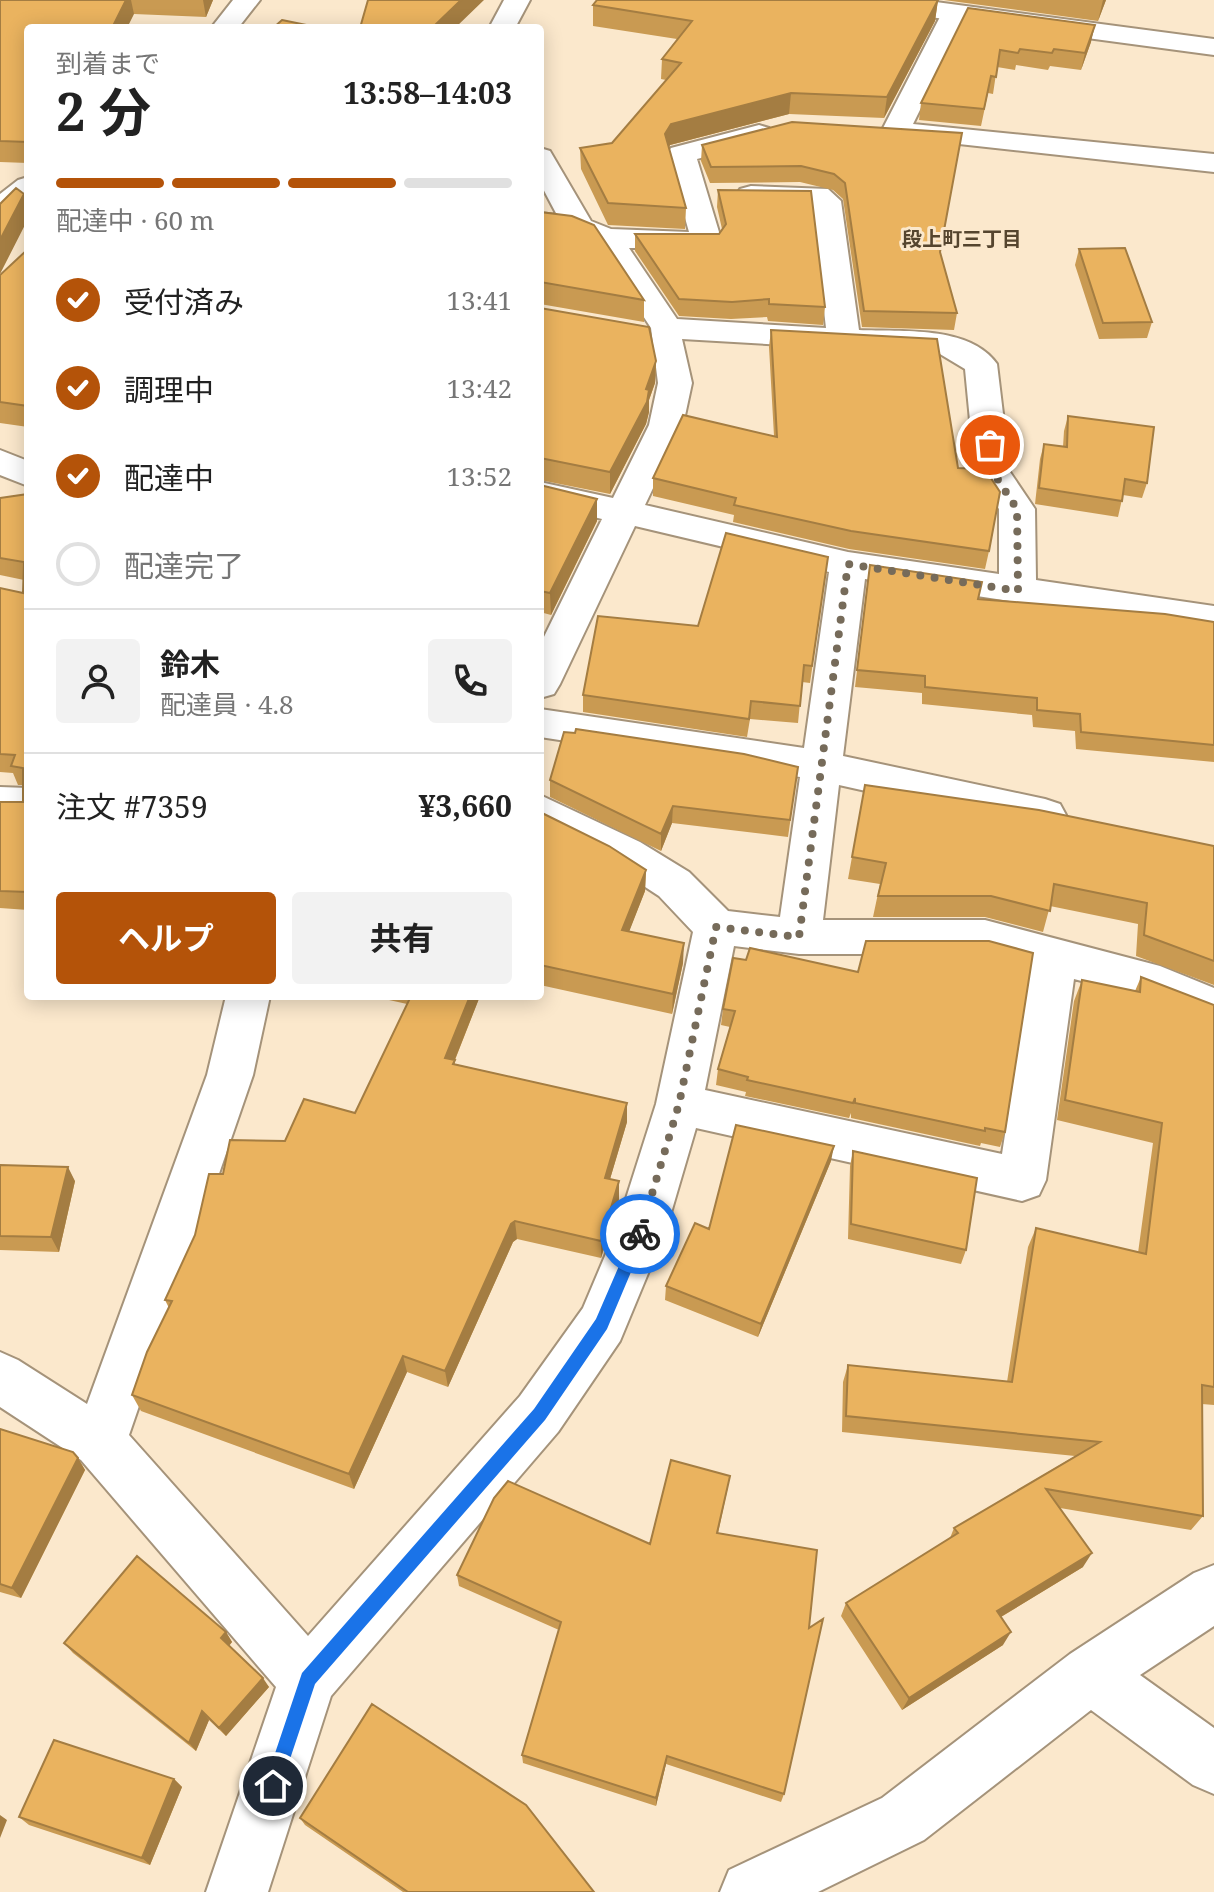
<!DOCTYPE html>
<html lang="ja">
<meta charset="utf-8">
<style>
body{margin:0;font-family:"Noto Serif","Noto Sans JP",serif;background:#f2f2f2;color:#222;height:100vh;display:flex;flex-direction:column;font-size:30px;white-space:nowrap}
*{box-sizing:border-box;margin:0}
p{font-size:26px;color:#767676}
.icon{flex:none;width:44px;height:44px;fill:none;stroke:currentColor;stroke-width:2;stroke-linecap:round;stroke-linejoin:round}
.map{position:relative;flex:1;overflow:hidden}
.panel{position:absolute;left:24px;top:24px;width:520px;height:976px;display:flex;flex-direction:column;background:#fff;border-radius:8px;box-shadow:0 4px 20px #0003}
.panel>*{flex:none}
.pin{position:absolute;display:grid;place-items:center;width:68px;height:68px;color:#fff;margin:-34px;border:4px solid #fff;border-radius:50%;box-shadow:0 2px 8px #0007}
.courier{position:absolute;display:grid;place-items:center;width:80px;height:80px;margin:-40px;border:6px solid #1a73e8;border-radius:50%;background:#fff;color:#222;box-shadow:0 2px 10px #0007}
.headline em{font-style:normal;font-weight:700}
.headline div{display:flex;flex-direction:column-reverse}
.headline{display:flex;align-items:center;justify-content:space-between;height:136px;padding:0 32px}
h1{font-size:52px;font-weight:700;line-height:60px}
.bar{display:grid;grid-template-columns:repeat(4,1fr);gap:12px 8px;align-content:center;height:96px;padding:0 32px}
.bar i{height:10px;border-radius:6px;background:#e0e0e0}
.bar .current{background:#b45309}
.bar p{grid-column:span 4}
.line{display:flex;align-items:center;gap:20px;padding:0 32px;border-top:2px solid #e0e0e0}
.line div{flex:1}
.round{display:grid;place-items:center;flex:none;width:84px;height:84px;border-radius:8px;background:#f2f2f2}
ol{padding:0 32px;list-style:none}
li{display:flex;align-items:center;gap:24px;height:88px}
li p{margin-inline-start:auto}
li .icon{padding:8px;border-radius:50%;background:#b45309;color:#fff;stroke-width:4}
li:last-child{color:#767676}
li i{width:44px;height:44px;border:4px solid #e0e0e0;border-radius:50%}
.button{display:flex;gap:16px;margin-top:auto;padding:16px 32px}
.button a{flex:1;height:92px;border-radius:8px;background:#b45309;color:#fff;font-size:32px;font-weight:700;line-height:92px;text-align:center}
.button a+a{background:#f2f2f2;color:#222}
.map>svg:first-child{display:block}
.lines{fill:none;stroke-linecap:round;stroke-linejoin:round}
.minor-casing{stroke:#a5937a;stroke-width:4}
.tertiary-casing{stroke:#a5937a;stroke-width:4}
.minor{fill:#fff;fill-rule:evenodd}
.tertiary{fill:#fff;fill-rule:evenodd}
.wall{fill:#c99a52}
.shaded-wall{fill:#a47d42}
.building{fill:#eab35f;stroke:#a47d42;stroke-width:2}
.route{fill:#1a73e8}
.done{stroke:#766b5a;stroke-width:8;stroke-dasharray:0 14.4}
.labels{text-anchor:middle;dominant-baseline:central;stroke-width:6;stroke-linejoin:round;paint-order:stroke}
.far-neighbourhood-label{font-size:20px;font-weight:bold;fill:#55452e;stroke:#fbe8cc}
</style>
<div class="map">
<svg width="1214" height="1892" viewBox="0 0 1214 1892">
<rect width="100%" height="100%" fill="#fbe8cc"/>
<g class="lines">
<g class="minor-casing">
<path id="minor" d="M233 0H260L238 28H211Z
M504 0H530L515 28H489Z
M955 5 964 7 968 13 913 124 1214 154V172L886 136 882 130 942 13 946 7Z
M759 125 769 128 773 134 769 140 697 159 722 242 718 248H629L677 319 826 328 812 205 740 201 736 195 740 189 751 186 828 189 841 201 859 330C901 332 970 325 997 364L1010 472 1035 509 1036 580 1214 606V632L865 579 843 756 1045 799 1060 804 1066 815 1060 826 1045 831 839 785 823 920H985L1160 966 1214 988V1027L1150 999 1074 979 1046 1180 1039 1195 1022 1201 696 1128 666 1230 620 1341 558 1432 331 1696 268 1892H206L276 1687 81 1460 0 1407V1352L18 1360 87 1404 207 1075 226 996H270L253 1075 129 1435 308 1636 520 1396 583 1308 616 1230 656 1104 693 932 659 896 610 864 540 829V795L640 842 689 872 728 911 780 917 800 777 540 737V709L804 748 829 572 635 526 560 684 554 694 540 698V645L602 519 540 504V482L613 498 649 425 658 383 651 328 596 244 573 235 540 231V213L557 215 540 183V148L550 151 591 221 611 229 689 232 667 154 671 148ZM682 339 940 354 965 369 975 472 999 509V574L848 552 645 505 683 425 692 383ZM734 946 799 954H985L1031 967 1002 1154 705 1090Z
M28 177V201L11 215 0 218V194L18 180Z
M0 450 28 461V486L0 475Z
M0 787 28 788V818L0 817Z
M1214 1565V1626L1140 1675 1214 1728V1794L1193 1785 1091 1710 924 1840 818 1892H720L729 1870 882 1798 1070 1654 1194 1573Z"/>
</g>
<g class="tertiary-casing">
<path id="tertiary" d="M849 0H921L1214 39V55L862 8Z"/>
</g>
<use href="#minor" class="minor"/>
<use href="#tertiary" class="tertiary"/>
</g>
<path class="wall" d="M0 0H213L206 17 134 14 28 28V163L0 162Z
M938 0 935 21 884 118 789 114 670 145 669 148 686 208 685 229 608 225 581 169 580 148 612 143 666 80 661 79 662 59 677 39 593 26V5Z
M944 0H1106L1098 21Z
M968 8 1091 42 1081 70 1050 66 1048 70 1016 65 1015 70 997 67 993 94 988 93 981 126 919 120 921 103Z
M792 122 940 252 957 313 954 330 862 327 843 199 833 190 800 182 710 183 701 161 702 145Z
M718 190 825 307 823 325 768 321 767 317 731 319 679 316 635 251V234H719L722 229 717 207Z
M540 212 644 300V322L540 304Z
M28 249V427L0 423V275Z
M1079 249 1152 322 1147 338 1099 339 1075 265Z
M540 308 656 361 655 383 649 400V412L646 424 610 494 540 480Z
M771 330 958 468 989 551 985 569 849 549 733 522 734 515 653 496V478L774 436 769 347Z
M1068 416 1147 483 1142 498 1123 495 1118 517 1035 504 1040 459 1044 444 1063 447 1064 431Z
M540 485 597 499V521L551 615 540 612Z
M28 494V910L0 908V802H23V785H18L13 773 0 772V588L23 593 24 580 0 575V498Z
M828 557 810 683 802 682 798 723 750 719 747 737 583 712V695L698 626Z
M868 582 978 599 1214 622V762L1076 749 1075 731 1033 727 1032 715 922 704V693L855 687Z
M798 767 788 837 672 823 661 851 550 797V780Z
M865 785 1214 846V985L1136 956 1138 924 1050 906 1043 932 985 917H873L880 884 848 879Z
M540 812 646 870 645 891 629 931 683 963 672 1014 540 985Z
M733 958 1005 1132 1000 1147 981 1143 980 1146 851 1118V1113L849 1118 745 1096 746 1092 716 1085 718 1069 730 1027 721 1025 723 1009Z
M1141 977 1214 1005V1405L1202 1404 1203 1516 1191 1530 1060 1508 1083 1567 1001 1617 1003 1645 902 1710 841 1616 846 1603 950 1538 954 1528 1075 1456 842 1432 843 1382 848 1365 1007 1382 1028 1247 1036 1228 1138 1253 1153 1143 1057 1120 1074 1001 1082 980 1135 991Z
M371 996H480L455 1060V1064L627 1103V1122L610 1179 619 1181V1199L601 1258 517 1239 513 1242 448 1387 407 1372 354 1489 141 1411 132 1395 169 1308 165 1300 223 1174 285 1141 355 1113 407 1004Z
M853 1151 966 1250 961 1264 848 1239 850 1166Z
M831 1161 758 1337 665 1300 666 1286Z
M0 1165 75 1181 59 1252 0 1250Z
M0 1429 78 1458 85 1470 21 1598 0 1592Z
M728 1487 718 1533 809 1628 784 1794 781 1802 666 1764 656 1806 523 1763 522 1755 559 1630 459 1586 457 1575 650 1544Z
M226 1632 232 1642 229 1646 269 1687 226 1736 209 1720 196 1751 73 1653 64 1643Z
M174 1779 182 1787 150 1865 29 1825 19 1817Z
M300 1818 594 1892H403L305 1825Z"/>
<path class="shaded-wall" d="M126 0H131L134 14 127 28H112Z
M203 0H213L206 17Z
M461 0H484L455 28H432Z
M938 0 935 21 884 118 887 97Z
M1103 0H1106L1098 21Z
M1095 25 1091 42 1081 70 1085 53Z
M791 93 789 114 670 145 664 155 665 134 671 124Z
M24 194 28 209V219L0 274V240Z
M656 361 655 383 649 400V412L646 424 610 494V472L646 389Z
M597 499V521L551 615 550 593Z
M673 806 672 823 661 851V834Z
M646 870 645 891 622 950V930Z
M684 943 683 963 672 1014 673 994Z
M470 996H480L448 1077 445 1058Z
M627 1103V1122L605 1196V1178Z
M834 1146 831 1161 758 1337 761 1324Z
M68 1167 75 1181 59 1252 51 1237Z
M619 1181V1199L601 1258V1241Z
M515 1221 517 1239 513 1242 448 1387 445 1371 511 1224Z
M403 1356 407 1372 354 1489 349 1474Z
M78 1458 85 1470 21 1598 12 1588Z
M1092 1553 1083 1567 989 1624 997 1611Z
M226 1632 232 1642 227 1648 221 1638Z
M1011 1632 1003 1645 902 1710 909 1698Z
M263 1678 269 1687 226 1736 219 1728Z
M202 1711 209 1720 196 1751 189 1743Z
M667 1756 666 1764 656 1806V1798Z
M174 1779 182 1787 150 1865 142 1858Z
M0 1815 7 1820 0 1838Z"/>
<path class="building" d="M0 0H126L112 28H28V142L0 141Z
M368 0H461L432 28H360Z
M597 0H938L887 97 791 93 671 124 665 134 686 208 608 203 580 148 612 143 681 63 662 59 692 21 593 5Z
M968 8 1095 25 1085 53 1054 49 1052 53 1020 49 1018 53 1000 50 996 77 991 76 984 109 921 103Z
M282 20 321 28H273Z
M792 122 962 133 940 252 957 313 864 311 845 183 834 174 801 166 711 167 702 145Z
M16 188 24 194 0 240V204Z
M718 190 811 191 825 307 769 304V299L732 302 679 299 635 234H719L726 224Z
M540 212 572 216 594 225 644 300 540 282Z
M1125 248 1152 322 1103 323 1079 249Z
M28 249V406L0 402V275Z
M540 308 649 327 656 361 646 389 649 390 647 402 610 472 540 458Z
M771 330 937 339 958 468 985 469 1000 492 989 551 851 531 734 505 736 498 653 478 683 415 777 437Z
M1068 416 1154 427 1147 483 1125 479 1122 501 1039 488 1044 444 1067 447Z
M540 485 597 499 550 593 540 591Z
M28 494V892L0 891V802H23V768L11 766 15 755 0 754V588L23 593 24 562 0 558V498Z
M726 533 828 557 812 666 804 665 800 706 751 701 749 719 583 695 598 616 698 626Z
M870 565 982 582 978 599 1165 614 1214 622V745L1081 732 1080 714 1037 710V698L925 687V676L857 670Z
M576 729 744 754 798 767 790 820 673 806 661 834 550 780 564 732 575 733Z
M865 785 1039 810 1214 846V961L1144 935 1147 903 1054 884 1050 911 991 896H878L886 863 852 857Z
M540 812 609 846 646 870 622 930 684 943 673 994 540 965Z
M866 941H989L1033 953 1005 1132 985 1128V1131L855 1103V1098L853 1103 747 1080 748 1077 718 1069 735 1011 723 1009 733 958 746 960 750 948 858 972Z
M1141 977 1214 1005V1387L1202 1385 1203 1516 1046 1489 1092 1553 997 1611 1011 1632 909 1698 846 1603 958 1533 954 1528 1100 1442 846 1416 848 1365 1012 1382 1036 1228 1146 1254 1162 1123 1065 1100 1082 980 1140 992Z
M411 996H470L445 1058 455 1060 453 1064 627 1103 605 1178 619 1181 601 1241 515 1221 511 1224 445 1371 403 1356 349 1474 132 1395 147 1352 172 1301 165 1300 195 1235 209 1174H223L230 1140 285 1141 304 1099 355 1113Z
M736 1125 834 1146 761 1324 666 1286 695 1223 709 1229Z
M853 1151 977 1178 966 1250 851 1224Z
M0 1165 68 1167 51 1237 0 1236Z
M0 1429 73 1452 78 1458 12 1588 0 1584Z
M671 1460 730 1476 717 1533 817 1550 809 1628 823 1619 784 1794 667 1756 656 1798 522 1755 561 1622 457 1575 494 1498 508 1481 650 1544Z
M137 1556 226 1632 221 1638 263 1678 219 1728 202 1711 189 1743 64 1643Z
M372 1704 526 1805 594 1892H408L300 1818Z
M54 1740 174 1779 142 1858 19 1817Z"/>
<path class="route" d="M640 1227 647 1234 607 1329 545 1420 315 1684 279 1792H267L264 1786 302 1673 534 1409 596 1319 635 1229Z"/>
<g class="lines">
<path class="done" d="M640 1234 679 1104 716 927 799 937 848 564 1018 591 1017 509 993 472 990 445"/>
</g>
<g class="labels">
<g class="far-neighbourhood-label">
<text x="962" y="238">段上町三丁目</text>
</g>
</g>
</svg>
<div class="pin" style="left:990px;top:445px;background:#ea580c"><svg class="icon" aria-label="bag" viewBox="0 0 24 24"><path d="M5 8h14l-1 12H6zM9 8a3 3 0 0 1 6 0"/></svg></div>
<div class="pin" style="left:273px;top:1786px;background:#1f2937"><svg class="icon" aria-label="home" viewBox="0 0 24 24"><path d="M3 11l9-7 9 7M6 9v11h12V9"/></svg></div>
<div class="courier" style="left:640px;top:1234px"><svg class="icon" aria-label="bike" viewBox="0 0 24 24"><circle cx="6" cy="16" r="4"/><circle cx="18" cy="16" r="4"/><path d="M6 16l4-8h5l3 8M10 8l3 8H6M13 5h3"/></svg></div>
<section class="panel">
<div class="headline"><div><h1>2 分</h1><p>到着まで</p></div><em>13:58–14:03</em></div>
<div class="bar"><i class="current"></i><i class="current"></i><i class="current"></i><i></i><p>配達中 · 60 m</p></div>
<ol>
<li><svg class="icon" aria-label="check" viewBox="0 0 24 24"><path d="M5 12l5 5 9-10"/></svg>受付済み<p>13:41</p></li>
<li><svg class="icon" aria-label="check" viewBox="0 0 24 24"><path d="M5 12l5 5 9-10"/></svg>調理中<p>13:42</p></li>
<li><svg class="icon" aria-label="check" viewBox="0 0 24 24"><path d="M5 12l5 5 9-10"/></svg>配達中<p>13:52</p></li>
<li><i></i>配達完了</li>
</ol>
<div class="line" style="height:144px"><a class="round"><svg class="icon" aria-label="person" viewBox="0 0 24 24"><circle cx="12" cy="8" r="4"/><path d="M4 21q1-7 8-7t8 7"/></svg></a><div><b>鈴木</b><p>配達員 · 4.8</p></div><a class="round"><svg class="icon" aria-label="phone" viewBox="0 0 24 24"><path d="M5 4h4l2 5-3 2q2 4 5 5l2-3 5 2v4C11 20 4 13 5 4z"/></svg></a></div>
<div class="line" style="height:104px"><div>注文 #7359</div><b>¥3,660</b></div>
<div class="button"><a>ヘルプ</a><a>共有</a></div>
</section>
</div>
